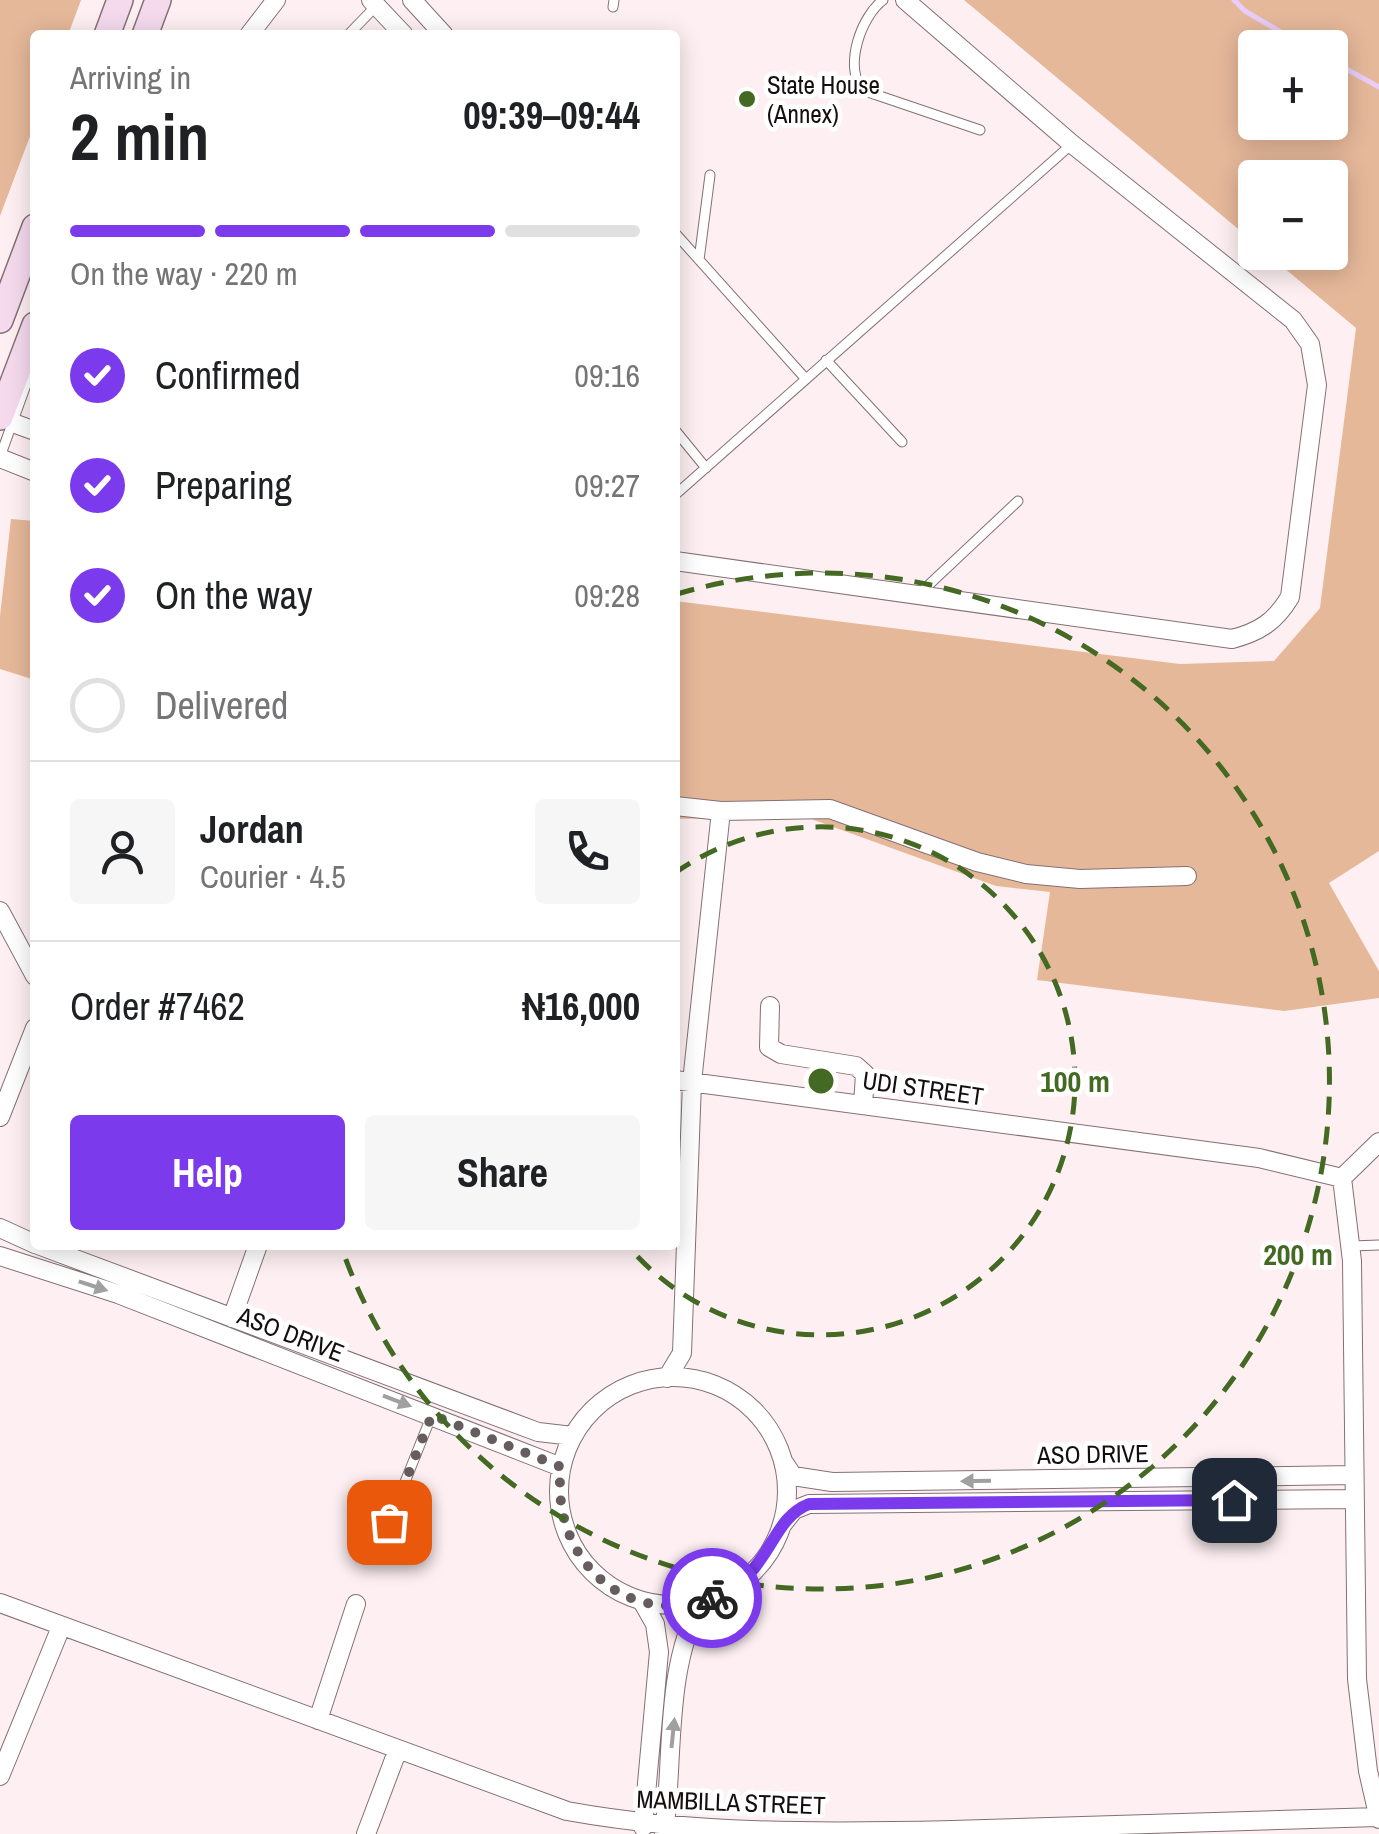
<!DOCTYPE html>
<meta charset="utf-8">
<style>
body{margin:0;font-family:"Archivo Narrow",sans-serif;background:#f6f6f6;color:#202124;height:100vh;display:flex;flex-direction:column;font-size:38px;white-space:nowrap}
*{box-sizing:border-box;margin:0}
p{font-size:32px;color:#757577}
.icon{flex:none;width:55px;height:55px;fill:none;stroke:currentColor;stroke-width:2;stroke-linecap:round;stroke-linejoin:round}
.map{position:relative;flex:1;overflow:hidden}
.sheet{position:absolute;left:30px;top:30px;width:650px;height:1220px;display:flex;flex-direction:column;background:#fff;border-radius:10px;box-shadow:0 5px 25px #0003}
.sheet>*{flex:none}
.buttons{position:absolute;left:1238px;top:30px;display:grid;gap:20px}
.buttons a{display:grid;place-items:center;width:110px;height:110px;border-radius:10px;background:#fff;box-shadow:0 5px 25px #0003;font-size:50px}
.pin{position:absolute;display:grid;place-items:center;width:85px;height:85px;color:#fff;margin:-42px;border-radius:20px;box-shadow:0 5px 15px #0006}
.courier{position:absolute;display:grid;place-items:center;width:100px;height:100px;margin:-50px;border:8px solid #7c3aed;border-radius:50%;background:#fff;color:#222;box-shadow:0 2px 12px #0007}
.overview em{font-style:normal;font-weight:700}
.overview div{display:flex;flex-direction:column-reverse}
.overview{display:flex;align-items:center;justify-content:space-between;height:170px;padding:0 40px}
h1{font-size:65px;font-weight:700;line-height:75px}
.bar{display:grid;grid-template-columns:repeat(4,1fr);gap:15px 10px;align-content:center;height:120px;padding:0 40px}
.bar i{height:12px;border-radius:8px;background:#e0e0e0}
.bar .on{background:#7c3aed}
.bar p{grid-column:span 4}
.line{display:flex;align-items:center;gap:25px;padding:0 40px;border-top:2px solid #e0e0e0}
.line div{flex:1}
.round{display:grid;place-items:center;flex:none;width:105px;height:105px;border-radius:10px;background:#f6f6f6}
ol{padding:0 40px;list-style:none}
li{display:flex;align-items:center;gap:30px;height:110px}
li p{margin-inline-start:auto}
li .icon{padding:10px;border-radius:50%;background:#7c3aed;color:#fff;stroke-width:4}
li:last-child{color:#757577}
li i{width:55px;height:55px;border:5px solid #e0e0e0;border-radius:50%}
.button{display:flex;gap:20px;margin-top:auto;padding:20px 40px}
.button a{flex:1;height:115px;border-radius:10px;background:#7c3aed;color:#fff;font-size:40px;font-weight:700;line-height:115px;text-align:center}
.button a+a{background:#f6f6f6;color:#202124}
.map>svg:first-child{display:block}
.green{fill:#e6b89a;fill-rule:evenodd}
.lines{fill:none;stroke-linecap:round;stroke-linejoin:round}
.stream{stroke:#e7cdf7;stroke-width:5}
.lane-casing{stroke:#847074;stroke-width:11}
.street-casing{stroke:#847074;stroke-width:20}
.secondary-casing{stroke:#847074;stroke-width:28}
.lane{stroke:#fff;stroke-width:9}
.street{stroke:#fff;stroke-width:18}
.secondary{stroke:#f5daee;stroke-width:25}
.oneway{fill:#a19f9f}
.done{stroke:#675d5e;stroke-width:10;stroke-dasharray:0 18}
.route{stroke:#7c3aed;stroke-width:12}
.ring{fill:none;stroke:#436923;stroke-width:5;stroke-dasharray:18 12}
.poi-dot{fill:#436923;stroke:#fff;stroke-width:4}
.labels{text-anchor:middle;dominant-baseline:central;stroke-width:9;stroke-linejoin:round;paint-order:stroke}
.poi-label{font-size:25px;fill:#150e0f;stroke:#fff;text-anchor:start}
.street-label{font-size:25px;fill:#150e0f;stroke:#fff}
.centre{fill:#436923;stroke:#fff;stroke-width:5}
.ring-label{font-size:30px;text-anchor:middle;font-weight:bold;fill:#436923;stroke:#fff;stroke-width:9;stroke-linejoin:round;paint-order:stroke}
</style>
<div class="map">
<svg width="1379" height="1834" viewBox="0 0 1379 1834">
<rect width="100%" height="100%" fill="#fef0f2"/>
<path class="green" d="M0 0H81L68 35H35V123L0 216Z
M964 0H1379V851L1329 883 1379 971V998L1284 1011 1037 980 1050 892 996 886 803 816 675 819V601L1180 664 1274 661 1320 608 1356 328 1266 253 1330 252V178H1255V243ZM1255 48H1330V122H1255Z
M11 519 35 521V680L0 669V616Z"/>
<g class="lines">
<path class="stream" d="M1234 0 1245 11 1308 48
M1330 60 1379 87"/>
<g class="lane-casing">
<path id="lane" d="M883 0C861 17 844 65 862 90L980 130
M613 7 614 0
M348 35 377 5
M675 233 805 378
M699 260 710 175
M826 360 902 442
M675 430 706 468
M0 457 35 360
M675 495 1072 144
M918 595 1018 501
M1352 1246 1379 1245
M389 1522 431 1417"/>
</g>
<g class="street-casing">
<path id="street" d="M371 0 404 35
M412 0 444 35
M249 35 276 0
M13 423 35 431
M0 458 35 472
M675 561 1232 639C1259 632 1275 622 1290 597L1317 385 1310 344 1293 320 1072 144 905 0
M721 811 830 809 977 862 1026 874 1080 879 1187 876
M0 911 35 976
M770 1006 769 1047 781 1054 856 1066 865 1074 863 1105
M675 1080 1259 1158 1342 1178
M0 1117 35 1028
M1379 1142 1342 1178 1352 1261 1357 1679 1368 1771 1379 1819
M0 1228 35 1244
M38 1245 538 1432 573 1436
M0 1256 118 1294 561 1467
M232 1318 258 1245
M559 1491a114 114 0 1 1 228 0a114 114 0 1 1-228 0Z
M667 1378 682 1353 692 1082 721 811 675 806
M783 1461 793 1476 832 1482 1354 1475
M782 1525 794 1510 809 1504 1354 1499
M642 1601 655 1624 659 1652 643 1827
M0 1603 567 1811C693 1834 823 1833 952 1830 1094 1826 1236 1822 1378 1817
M318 1720 356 1604
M0 1776 61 1627
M366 1834 398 1749
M664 1834C674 1758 664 1670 701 1602"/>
</g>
<g class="secondary-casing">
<path id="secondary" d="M107 35 120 0
M145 35 158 0
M0 320 35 227
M0 417 35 325"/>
</g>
<use href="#lane" class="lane"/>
<use href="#street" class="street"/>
<use href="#secondary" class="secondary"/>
</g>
<defs><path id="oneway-solid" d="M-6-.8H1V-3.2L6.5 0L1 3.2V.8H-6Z" transform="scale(2.5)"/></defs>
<g class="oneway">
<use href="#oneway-solid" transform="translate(93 1286) rotate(18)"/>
<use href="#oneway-solid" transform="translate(397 1401) rotate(21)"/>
<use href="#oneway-solid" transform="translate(976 1481) rotate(179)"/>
<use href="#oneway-solid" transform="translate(673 1733) rotate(-84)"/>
</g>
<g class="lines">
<path class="done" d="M389 1522 432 1415 561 1467C550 1555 622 1630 712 1598"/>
<path class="route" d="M712 1598C772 1576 768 1520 809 1504L1234 1500"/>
</g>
<g class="ring">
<path d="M675 873A254 254 0 1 1 628 1246"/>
<path d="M677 594A508 508 0 1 1 341 1246"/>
</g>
<circle class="poi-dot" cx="747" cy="99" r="10"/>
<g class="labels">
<g class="poi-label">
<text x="767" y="85">State House<tspan x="767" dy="29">(Annex)</tspan></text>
</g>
<g class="street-label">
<text transform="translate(923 1088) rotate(8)">UDI STREET</text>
<text transform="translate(291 1334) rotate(21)">ASO DRIVE</text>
<text transform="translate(1093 1454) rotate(-1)">ASO DRIVE</text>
<text transform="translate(731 1802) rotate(2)">MAMBILLA STREET</text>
</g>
</g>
<circle cx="821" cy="1081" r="15" class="centre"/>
<g class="ring-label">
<text x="1075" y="1092">100 m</text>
<text x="1298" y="1265">200 m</text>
</g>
</svg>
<div class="buttons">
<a>+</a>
<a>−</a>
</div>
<div class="pin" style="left:389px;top:1522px;background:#ea580c"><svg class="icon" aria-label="bag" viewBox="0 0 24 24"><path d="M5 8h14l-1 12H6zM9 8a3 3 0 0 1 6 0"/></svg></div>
<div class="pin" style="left:1234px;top:1500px;background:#1f2937"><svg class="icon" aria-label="home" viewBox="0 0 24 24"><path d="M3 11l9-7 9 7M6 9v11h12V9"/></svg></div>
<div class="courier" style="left:712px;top:1598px"><svg class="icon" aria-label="bike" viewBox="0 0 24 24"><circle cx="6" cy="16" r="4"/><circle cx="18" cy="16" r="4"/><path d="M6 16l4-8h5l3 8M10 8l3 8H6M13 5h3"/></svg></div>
<section class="sheet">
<div class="overview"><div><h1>2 min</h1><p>Arriving in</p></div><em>09:39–09:44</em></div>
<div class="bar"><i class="on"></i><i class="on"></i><i class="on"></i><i></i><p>On the way · 220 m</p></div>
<ol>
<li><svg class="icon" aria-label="check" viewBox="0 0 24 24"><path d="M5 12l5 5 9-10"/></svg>Confirmed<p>09:16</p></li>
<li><svg class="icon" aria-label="check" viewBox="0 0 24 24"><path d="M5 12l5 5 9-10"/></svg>Preparing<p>09:27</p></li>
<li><svg class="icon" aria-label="check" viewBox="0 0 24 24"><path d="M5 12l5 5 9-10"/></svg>On the way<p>09:28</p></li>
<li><i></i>Delivered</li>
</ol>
<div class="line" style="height:180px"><a class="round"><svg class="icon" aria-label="person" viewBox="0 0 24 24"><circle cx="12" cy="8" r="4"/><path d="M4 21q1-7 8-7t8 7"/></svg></a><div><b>Jordan</b><p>Courier · 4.5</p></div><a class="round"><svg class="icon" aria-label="phone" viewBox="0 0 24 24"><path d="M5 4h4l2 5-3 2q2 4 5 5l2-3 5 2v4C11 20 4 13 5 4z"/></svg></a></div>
<div class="line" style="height:130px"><div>Order #7462</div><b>₦16,000</b></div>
<div class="button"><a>Help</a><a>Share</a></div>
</section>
</div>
